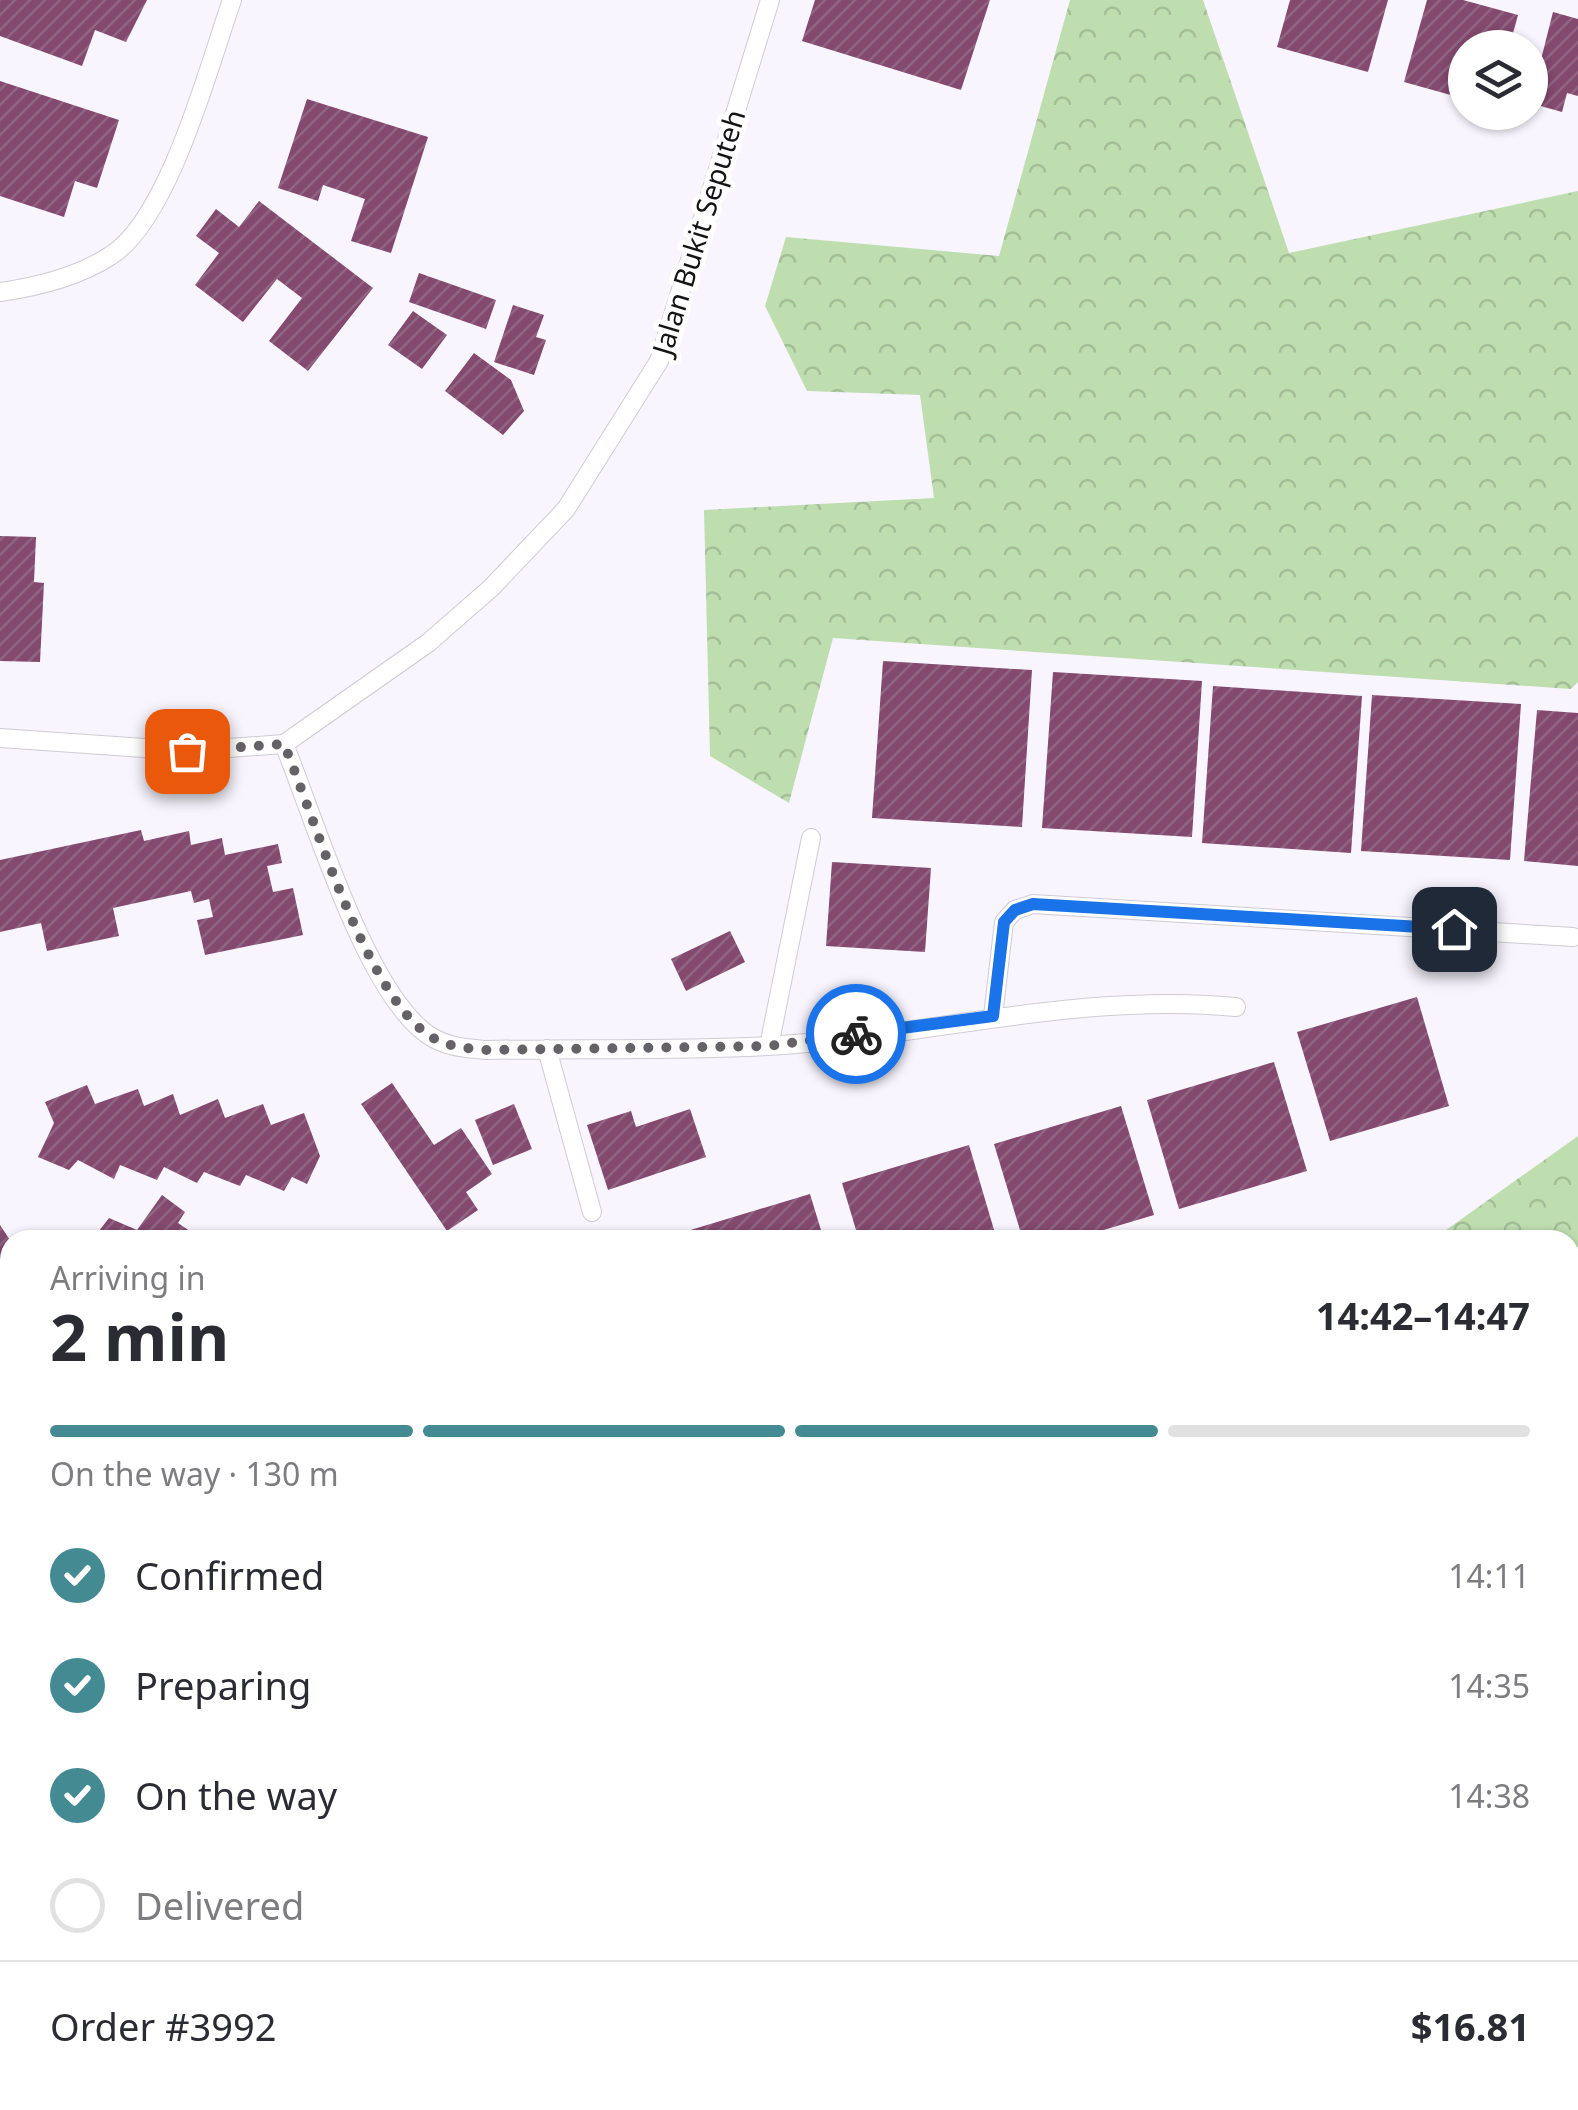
<!DOCTYPE html>
<meta charset="utf-8">
<style>
body{margin:0;font-family:"Noto Sans",sans-serif;background:#f2f2f3;color:#2b2b33;height:100vh;display:flex;flex-direction:column;font-size:38px;white-space:nowrap}
*{box-sizing:border-box;margin:0}
p{font-size:32px;color:#7c7c81}
.icon{flex:none;width:55px;height:55px;fill:none;stroke:currentColor;stroke-width:2;stroke-linecap:round;stroke-linejoin:round}
.map{position:relative;flex:1;overflow:hidden}
.panel{position:absolute;left:0px;top:1230px;width:1580px;height:880px;display:flex;flex-direction:column;background:#fff;border-radius:30px 30px 0 0;box-shadow:0 2px 8px #0004}
.panel>*{flex:none}
.buttons{position:absolute;left:1448px;top:30px;display:grid;gap:20px}
.buttons a{display:grid;place-items:center;width:100px;height:100px;border-radius:50%;background:#fff;box-shadow:0 2px 8px #0004;font-size:50px}
.pin{position:absolute;display:grid;place-items:center;width:85px;height:85px;color:#fff;margin:-42px;border-radius:20px;box-shadow:0 5px 15px #0006}
.courier{position:absolute;display:grid;place-items:center;width:100px;height:100px;margin:-50px;border:8px solid #1a73e8;border-radius:50%;background:#fff;color:#222;box-shadow:0 2px 12px #0007}
.overview em{font-style:normal;font-weight:700}
.overview div{display:flex;flex-direction:column-reverse}
.overview{display:flex;align-items:center;justify-content:space-between;height:170px;padding:0 50px}
h1{font-size:65px;font-weight:700;line-height:75px}
.bar{display:grid;grid-template-columns:repeat(4,1fr);gap:15px 10px;align-content:center;height:120px;padding:0 50px}
.bar i{height:12px;border-radius:8px;background:#e1e1e2}
.bar .on{background:#438a93}
.bar p{grid-column:span 4}
.line{display:flex;align-items:center;gap:25px;padding:0 50px;border-top:2px solid #e1e1e2}
.line div{flex:1}
ol{padding:0 50px;list-style:none}
li{display:flex;align-items:center;gap:30px;height:110px}
li p{margin-inline-start:auto}
li .icon{padding:10px;border-radius:50%;background:#438a93;color:#fff;stroke-width:4}
li:last-child{color:#7c7c81}
li i{width:55px;height:55px;border:5px solid #e1e1e2;border-radius:50%}
.map>svg:first-child{display:block}
.forest{fill:url(#forest-crowns)}
.building{fill:url(#building-hatch)}
.lines{fill:none;stroke-linecap:round;stroke-linejoin:round}
.lane-casing{stroke:#cfcbd4;stroke-width:20}
.street-casing{stroke:#cfcbd4;stroke-width:38}
.lane{stroke:#fff;stroke-width:18}
.street{stroke:#fff;stroke-width:35}
.done{stroke:#646267;stroke-width:10;stroke-dasharray:0 18}
.route{stroke:#1a73e8;stroke-width:12}
.labels{text-anchor:middle;dominant-baseline:central;stroke-width:10;stroke-linejoin:round;paint-order:stroke}
.street-label{font-size:28px;fill:#151316;stroke:#fff}
</style>
<div class="map">
<svg width="1578" height="2110" viewBox="0 0 1578 2110">
<defs>
<pattern id="forest-crowns" width="20" height="18" patternUnits="userSpaceOnUse" patternTransform="scale(2.5)"><rect width="20" height="18" fill="#bfdeb0"/><path d="M2 6a3 3 0 1 1 6 0M12 15a3 3 0 1 1 6 0" fill="none" stroke="#a3be97"/></pattern>
<pattern id="building-hatch" width="6" height="6" patternUnits="userSpaceOnUse" patternTransform="scale(2.5)"><rect width="6" height="6" fill="#83496f"/><path d="M-1 1l2-2M0 6l6-6M5 7l2-2" fill="none" stroke="#906582"/></pattern>
</defs>
<rect width="100%" height="100%" fill="#f8f5fe"/>
<path class="forest" d="M1070 0H1203L1289 253 1578 191V682L1571 689 833 638 789 803 710 756 704 510 934 498 920 395 807 391 765 306 786 237 999 256Z
M1578 1136V1247L1570 1252V1240H1432Z
M1570 1574 1578 1586V1770L1570 1751Z
M1578 1932V2107L1409 2110 1436 2100H1570V1935Z"/>
<path class="building" d="M0 0H147L126 42 95 30 82 66 0 36Z
M815 0H990L961 90 802 41Z
M1290 0H1388L1368 72 1277 47Z
M1427 0H1463L1518 15 1509 48H1465V99L1404 82Z
M1553 12 1578 19V96L1567 93 1562 112 1530 103Z
M0 81 119 120 97 188 75 181 64 217 0 196Z
M307 99 428 137 391 253 351 241 365 199 323 185 318 201 278 188Z
M259 201 373 288 308 371 269 341 302 298 277 279 243 322 195 285 219 253 196 236 216 209 239 227Z
M419 273 496 300 486 329 409 302Z
M513 305 544 315 536 337 546 340 534 375 494 362Z
M413 311 447 335 422 369 388 345Z
M474 353 511 380 524 411 503 435 445 391Z
M0 536 36 537 34 582 44 583 40 662 0 661Z
M883 661 1032 670 1022 827 872 818Z
M1053 672 1202 681 1192 837 1042 828Z
M1213 686 1362 696 1351 853 1202 843Z
M1372 695 1521 704 1510 860 1361 851Z
M1537 710 1578 713V866L1524 861Z
M141 830 144 841 189 831 191 845 222 838 225 855 278 844 282 863 267 866 273 892 293 888 303 935 205 955 197 920 213 917 209 899 194 903 191 891 113 908 119 936 47 951 41 923 0 932V860Z
M832 862 931 868 925 952 826 946Z
M730 931 745 962 686 991 671 959Z
M1417 997 1449 1106 1330 1141 1297 1032Z
M1274 1062 1307 1171 1179 1209 1147 1100Z
M392 1083 434 1145 461 1128 492 1174 466 1192 478 1210 447 1231 361 1104Z
M87 1085 95 1104 138 1089 144 1106 173 1094 180 1115 218 1099 225 1118 263 1104 271 1125 304 1113 320 1156 307 1184 292 1177 284 1191 246 1175 240 1186 204 1172 197 1183 164 1167 157 1180 120 1165 114 1179 78 1160 69 1170 38 1157 54 1123 45 1102Z
M514 1104 532 1149 493 1165 475 1120Z
M1121 1106 1154 1215 1070 1240H1023L994 1144Z
M690 1109 706 1157 608 1190 587 1125 631 1111 636 1127Z
M969 1145 997 1240H859L842 1183Z
M810 1194 824 1240H686L684 1232Z
M162 1195 185 1212 178 1223 203 1240H92L109 1218 137 1230Z
M0 1225 10 1240V1326L0 1333Z
M1578 1290V1332L1570 1321V1296Z
M1578 1341V1389L1570 1378V1347Z
M0 1740 10 1754V1799L0 1807Z
M10 1834V1868L0 1854V1841Z
M12 2100H43L31 2108Z
M106 2100H172L166 2110H122Z
M574 2100H677L679 2103 666 2110H579Z
M714 2100H797L778 2110H719Z
M986 2100H1063L1069 2110H991Z
M1247 2100H1392V2101L1361 2110H1250Z"/>
<g class="lines">
<g class="lane-casing">
<path id="lane" d="M0 292C36 287 79 276 110 256 169 220 209 65 232 0
M0 738 187 751 284 744 428 643 491 588 566 509 659 361 770 0
M284 744C314 817 365 990 427 1034 445 1047 465 1048 486 1050 579 1048 674 1051 767 1046 925 1037 1076 992 1236 1007
M993 1016 1004 922 1015 910 1033 904 1573 937
M769 1046 811 838
M547 1049 592 1212
M305 2100 307 2110
M517 2100 523 2110
M881 2100 886 2110"/>
</g>
<g class="street-casing">
<path id="street" d="M0 1985 10 1979
M1156 2100 1161 2110
M1389 2110 1419 2100"/>
</g>
<use href="#lane" class="lane"/>
<use href="#street" class="street"/>
</g>
<g class="lines">
<path class="done" d="M187 751 284 744C314 817 365 990 427 1034 445 1047 465 1048 486 1050L769 1046 856 1034"/>
<path class="route" d="M856 1034 993 1016 1004 922 1015 910 1033 904 1454 929"/>
</g>
<g class="labels">
<g class="street-label">
<text transform="translate(698 232) rotate(-73)">Jalan Bukit Seputeh</text>
</g>
</g>
</svg>
<div class="buttons">
<a><svg class="icon" aria-label="layers" viewBox="0 0 24 24"><path d="M12 4l9 5-9 5-9-5zM3 14l9 5 9-5"/></svg></a>
</div>
<div class="pin" style="left:187px;top:751px;background:#ea580c"><svg class="icon" aria-label="bag" viewBox="0 0 24 24"><path d="M5 8h14l-1 12H6zM9 8a3 3 0 0 1 6 0"/></svg></div>
<div class="pin" style="left:1454px;top:929px;background:#1f2937"><svg class="icon" aria-label="home" viewBox="0 0 24 24"><path d="M3 11l9-7 9 7M6 9v11h12V9"/></svg></div>
<div class="courier" style="left:856px;top:1034px"><svg class="icon" aria-label="bike" viewBox="0 0 24 24"><circle cx="6" cy="16" r="4"/><circle cx="18" cy="16" r="4"/><path d="M6 16l4-8h5l3 8M10 8l3 8H6M13 5h3"/></svg></div>
<section class="panel">
<div class="overview"><div><h1>2 min</h1><p>Arriving in</p></div><em>14:42–14:47</em></div>
<div class="bar"><i class="on"></i><i class="on"></i><i class="on"></i><i></i><p>On the way · 130 m</p></div>
<ol>
<li><svg class="icon" aria-label="check" viewBox="0 0 24 24"><path d="M5 12l5 5 9-10"/></svg>Confirmed<p>14:11</p></li>
<li><svg class="icon" aria-label="check" viewBox="0 0 24 24"><path d="M5 12l5 5 9-10"/></svg>Preparing<p>14:35</p></li>
<li><svg class="icon" aria-label="check" viewBox="0 0 24 24"><path d="M5 12l5 5 9-10"/></svg>On the way<p>14:38</p></li>
<li><i></i>Delivered</li>
</ol>
<div class="line" style="height:130px"><div>Order #3992</div><b>$16.81</b></div>
</section>
</div>
